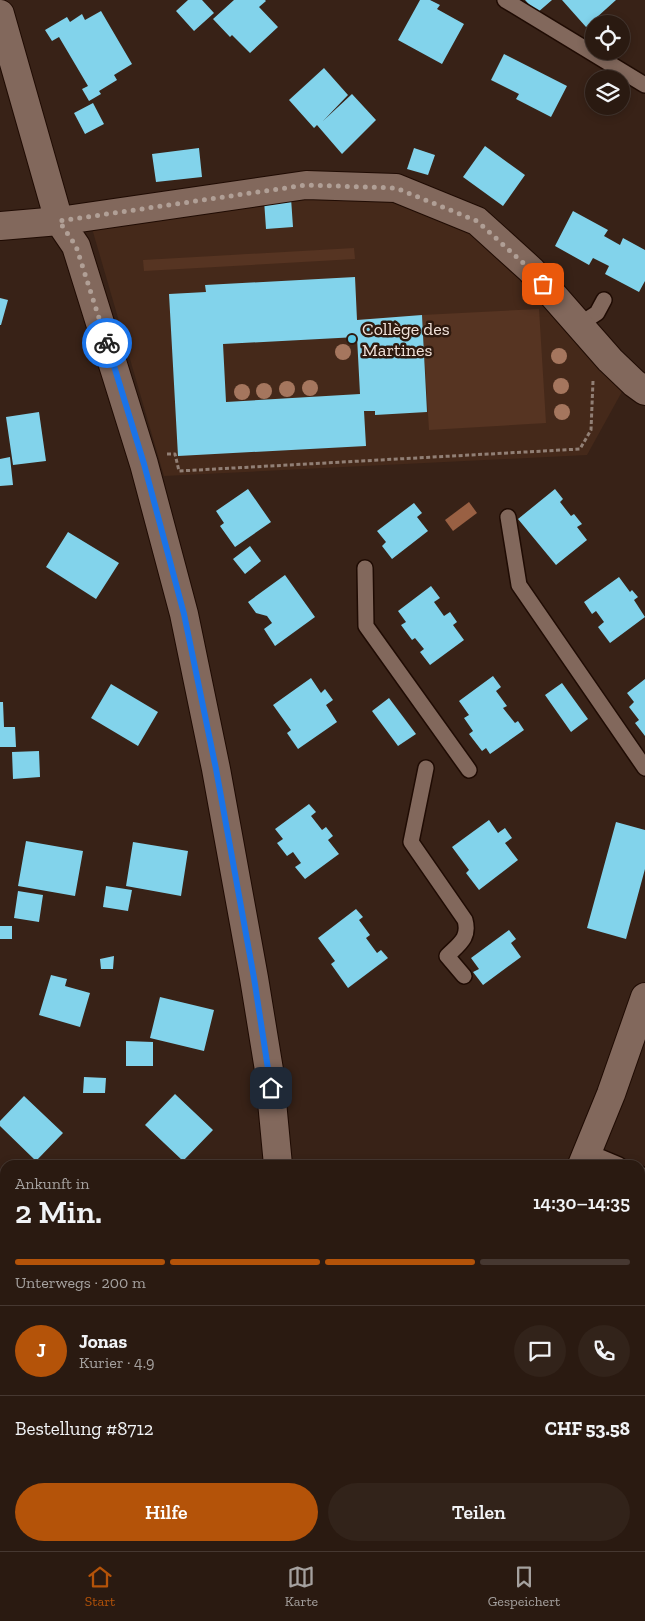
<!DOCTYPE html>
<html lang="de">
<meta charset="utf-8">
<style>
body{margin:0;font-family:"Zilla Slab",serif;background:#32231a;color:#f1f3f6;height:100vh;display:flex;flex-direction:column;font-size:19px;white-space:nowrap}
*{box-sizing:border-box;margin:0}
p{font-size:16px;color:#a5a19f}
.icon{flex:none;width:28px;height:28px;fill:none;stroke:currentColor;stroke-width:2;stroke-linecap:round;stroke-linejoin:round}
.map{position:relative;flex:1;overflow:hidden}
.details{position:absolute;left:0px;top:1160px;width:645px;height:391px;display:flex;flex-direction:column;background:#2a1a11;border-radius:15px 15px 0 0;box-shadow:0 2px 8px #0003,0 0 0 1px #463831}
.details>*{flex:none}
.tools{position:absolute;left:585px;top:15px;display:grid;gap:10px}
.tools a{display:grid;place-items:center;width:45px;height:45px;border-radius:50%;background:#2a1a11;box-shadow:0 2px 8px #0003,0 0 0 1px #463831;font-size:25px}
.pin{position:absolute;display:grid;place-items:center;width:42px;height:42px;color:#fff;margin:-21px;border-radius:10px;box-shadow:0 2px 8px #0006}
.courier{position:absolute;display:grid;place-items:center;width:50px;height:50px;margin:-25px;border:4px solid #1a73e8;border-radius:50%;background:#fff;color:#222;box-shadow:0 1px 6px #0007}
.head em{font-style:normal;font-weight:600}
.head div{display:flex;flex-direction:column-reverse}
.head{display:flex;align-items:center;justify-content:space-between;height:85px;padding:0 15px}
h1{font-size:32px;font-weight:600;line-height:38px}
.bar{display:grid;grid-template-columns:repeat(4,1fr);gap:8px 5px;align-content:center;height:60px;padding:0 15px}
.bar i{height:6px;border-radius:4px;background:#463831}
.bar .on{background:#b45309}
.bar p{grid-column:span 4}
.line{display:flex;align-items:center;gap:12px;padding:0 15px;border-top:1px solid #463831}
.line div{flex:1}
.round{display:grid;place-items:center;flex:none;width:52px;height:52px;border-radius:26px;background:#32231a}
.cta{display:flex;gap:10px;margin-top:auto;padding:10px 15px}
.cta a{flex:1;height:58px;border-radius:30px;background:#b45309;color:#fff;font-size:20px;font-weight:600;line-height:58px;text-align:center}
.cta a+a{background:#32231a;color:#f1f3f6}
.dock{display:flex;justify-content:space-around;align-items:center;height:70px;border-top:1px solid #463831;background:#2a1a11;font-size:14px;color:#a5a19f}
.dock a{display:grid;justify-items:center;gap:2px}
.dock .on{color:#b45309}
.map>svg:first-child{display:block}
.built{fill:#45291a}
.green{fill:#563422}
.water{fill:#996043}
.building{fill:#82d3eb;fill-rule:evenodd}
.lines{fill:none;stroke-linecap:round;stroke-linejoin:round}
.service-casing{stroke:#1f0b03;stroke-width:18}
.minor-casing{stroke:#1f0b03;stroke-width:30}
.path{stroke:#917f75;stroke-width:3;stroke-dasharray:4 2.5;stroke-linecap:butt}
.service{stroke:#82685c;stroke-width:15}
.minor{stroke:#82685c;stroke-width:28}
.tree{fill:#a5765e}
.done{stroke:#b09f96;stroke-width:5;stroke-dasharray:0 9}
.route{stroke:#1a73e8;stroke-width:6}
.poi-dot{fill:#5ac8e6;stroke:#2e190e;stroke-width:2}
.labels{text-anchor:middle;dominant-baseline:central;stroke-width:5;stroke-linejoin:round;paint-order:stroke}
.poi-label{font-size:18px;fill:#f1e2da;stroke:#2e190e;text-anchor:start}
</style>
<div class="map">
<svg width="645" height="1551" viewBox="0 0 645 1551">
<rect width="100%" height="100%" fill="#382217"/>
<path class="built" d="M364 193 433 210 490 242 624 388 587 455 164 476 91 225 199 210Z"/>
<path class="green" d="M354 248 355 259 144 271 143 260Z
M539 309 546 423 429 430 422 315Z"/>
<path class="water" d="M469 502 477 513 453 531 445 520Z"/>
<path class="building" d="M188 0H202L214 13 194 31 176 11Z
M234 0H265L266 1 259 7 278 27 250 53 232 35 230 37 213 19Z
M420 0H430L440 5 437 9 464 24 442 64 398 40Z
M525 0H552L537 13Z
M562 0H616L586 27Z
M101 11 132 64 114 75 117 80 99 91 101 94 89 101 82 89 88 86 59 37 52 41 45 30 67 17 70 22 82 14 85 20Z
M504 54 567 86 551 117 516 99 519 94 491 80Z
M324 68 348 95 323 121 352 94 376 120 342 154 317 125 314 128 289 100Z
M93 103 104 124 85 134 74 113Z
M485 146 525 175 503 206 463 177Z
M199 148 202 177 156 182 152 154Z
M414 148 435 155 428 175 407 169Z
M291 198 293 227 266 229 264 200Z
M573 211 608 230 604 236 620 245 623 238 645 250V281L639 292 605 274 609 266 593 258 589 265 555 246Z
M355 277 357 320 422 315 427 412 375 415V411H364L366 446 178 456 169 294 206 292 205 285ZM357 337 360 394 226 402 223 344Z
M0 298 8 300 1 325H0Z
M39 412 46 461 13 465 6 417Z
M10 457 13 485 0 486V459Z
M248 489 271 522 235 547 220 526 224 523 216 511Z
M555 489 563 499 560 502 571 516 574 514 582 524 577 527 587 540 556 565 518 519Z
M414 503 422 513 417 517 428 531 392 559 382 546 386 542 377 531Z
M68 532 119 563 96 599 46 567Z
M250 546 261 561 245 574 233 559Z
M285 575 315 617 275 646 264 629 272 623 267 616 256 613 248 602Z
M619 577 630 592 632 590 638 597 634 600 645 617 610 643 598 627 604 622 596 611 592 614 584 602Z
M431 586 440 598 434 602 444 616 450 612 457 622 453 625 464 640 430 665 420 652 424 649 415 638 412 640 401 625 406 622 398 611Z
M493 676 501 687 496 691 507 706 503 708 515 723 518 721 524 730 490 754 486 748 482 751 469 734 473 731 464 718 469 715 459 701Z
M311 678 321 693 325 689 333 700 326 705 337 722 298 749 287 733 291 730 273 705Z
M645 679V736L635 723 639 720 629 707 634 702 627 693Z
M562 683 588 719 571 732 545 695Z
M111 684 158 712 138 746 91 718Z
M389 698 416 734 398 746 372 711Z
M0 702H3L4 727H15L16 747H0Z
M39 751 40 777 13 779 12 752Z
M309 804 316 812 311 816 322 830 326 827 333 836 328 840 339 854 305 879 295 867 301 863 293 852 287 856 277 843 283 839 275 829Z
M489 820 498 833 505 828 512 838 505 843 518 860 479 890 466 873 469 870 452 847Z
M616 822 645 830V869L626 939 587 928Z
M26 841 83 851 75 896 18 886Z
M133 842 188 851 181 896 126 886Z
M106 886 132 890 128 911 103 907Z
M18 891 43 895 39 922 14 918Z
M356 909 363 917 359 920 370 935 366 938 377 953 381 950 388 958 348 988 331 964 335 961 318 938Z
M0 926H12V939H0Z
M509 930 516 939 511 943 521 957 483 985 473 972 479 969 471 958Z
M114 956 113 969H101L100 959Z
M51 975 67 979 65 986 90 993 80 1027 39 1015Z
M160 997 214 1010 204 1051 150 1038Z
M126 1041 153 1042V1066H126Z
M84 1077 106 1078 105 1093H83Z
M175 1094 213 1130 183 1161 145 1125Z
M24 1096 63 1133 36 1161 0 1126V1121Z
M645 1200V1280L640 1275V1206Z
M645 1315V1415L640 1411V1318Z
M640 1430 645 1439V1464L642 1468 645 1470V1548L640 1543Z"/>
<g class="lines">
<g class="service-casing">
<path id="service" d="M505 0 645 85
M580 324 597 313 604 300
M508 517 519 585 645 768
M365 568 366 626 469 770
M426 768 411 842 465 920C470 938 459 944 447 956L464 976
M588 1152 619 1165
M640 1174 645 1176"/>
</g>
<g class="minor-casing">
<path id="minor" d="M0 14 59 221 76 246 144 464 184 614 216 769 254 978 269 1070 278 1165
M0 226 59 221 306 185 396 188 477 221 531 270 610 360 634 383 645 391
M582 1165 611 1094 645 997
M0 1432 5 1438
M102 1546 107 1551
M346 1546 348 1551
M455 1551 456 1546"/>
</g>
<path class="path" d="M167 454H175L179 471 580 449 591 430 593 381
M512 1546 513 1551"/>
<use href="#service" class="service"/>
<use href="#minor" class="minor"/>
</g>
<g class="tree">
<circle cx="343" cy="352" r="8"/>
<circle cx="559" cy="356" r="8"/>
<circle cx="561" cy="386" r="8"/>
<circle cx="310" cy="388" r="8"/>
<circle cx="287" cy="389" r="8"/>
<circle cx="264" cy="391" r="8"/>
<circle cx="242" cy="392" r="8"/>
<circle cx="562" cy="412" r="8"/>
</g>
<g class="lines">
<path class="done" d="M107 343 76 246 59 221 306 185 396 188 477 221 531 270 543 284"/>
<path class="route" d="M107 343 144 464 184 614 216 769 254 978 271 1088"/>
</g>
<circle class="poi-dot" cx="352" cy="339" r="5"/>
<g class="labels">
<g class="poi-label">
<text x="362" y="329">Collège des<tspan x="362" dy="21">Martines</tspan></text>
</g>
</g>
</svg>
<div class="tools">
<a><svg class="icon" aria-label="locate" viewBox="0 0 24 24"><circle cx="12" cy="12" r="6"/><path d="M12 2v4M12 18v4M2 12h4M18 12h4"/></svg></a>
<a><svg class="icon" aria-label="layers" viewBox="0 0 24 24"><path d="M12 4l9 5-9 5-9-5zM3 14l9 5 9-5"/></svg></a>
</div>
<div class="pin" style="left:543px;top:284px;background:#ea580c"><svg class="icon" aria-label="bag" viewBox="0 0 24 24"><path d="M5 8h14l-1 12H6zM9 8a3 3 0 0 1 6 0"/></svg></div>
<div class="pin" style="left:271px;top:1088px;background:#1f2937"><svg class="icon" aria-label="home" viewBox="0 0 24 24"><path d="M3 11l9-7 9 7M6 9v11h12V9"/></svg></div>
<div class="courier" style="left:107px;top:343px"><svg class="icon" aria-label="bike" viewBox="0 0 24 24"><circle cx="6" cy="16" r="4"/><circle cx="18" cy="16" r="4"/><path d="M6 16l4-8h5l3 8M10 8l3 8H6M13 5h3"/></svg></div>
<section class="details">
<div class="head"><div><h1>2 Min.</h1><p>Ankunft in</p></div><em>14:30–14:35</em></div>
<div class="bar"><i class="on"></i><i class="on"></i><i class="on"></i><i></i><p>Unterwegs · 200 m</p></div>
<div class="line" style="height:90px"><b class="round" style="background:#b45309;color:#fff">J</b><div><b>Jonas</b><p>Kurier · 4.9</p></div><a class="round"><svg class="icon" aria-label="chat" viewBox="0 0 24 24"><path d="M4 5h16v11H9l-5 4z"/></svg></a><a class="round"><svg class="icon" aria-label="phone" viewBox="0 0 24 24"><path d="M5 4h4l2 5-3 2q2 4 5 5l2-3 5 2v4C11 20 4 13 5 4z"/></svg></a></div>
<div class="line" style="height:65px"><div>Bestellung #8712</div><b>CHF 53.58</b></div>
<div class="cta"><a>Hilfe</a><a>Teilen</a></div>
</section>
</div>
<nav class="dock">
<a class="on"><svg class="icon" aria-label="home" viewBox="0 0 24 24"><path d="M3 11l9-7 9 7M6 9v11h12V9"/></svg>Start</a>
<a><svg class="icon" aria-label="map" viewBox="0 0 24 24"><path d="M3 6l6-2 6 2 6-2v14l-6 2-6-2-6 2zM9 4v14M15 6v14"/></svg>Karte</a>
<a><svg class="icon" aria-label="saved" viewBox="0 0 24 24"><path d="M7 4h10v16l-5-4-5 4z"/></svg>Gespeichert</a>
</nav>
